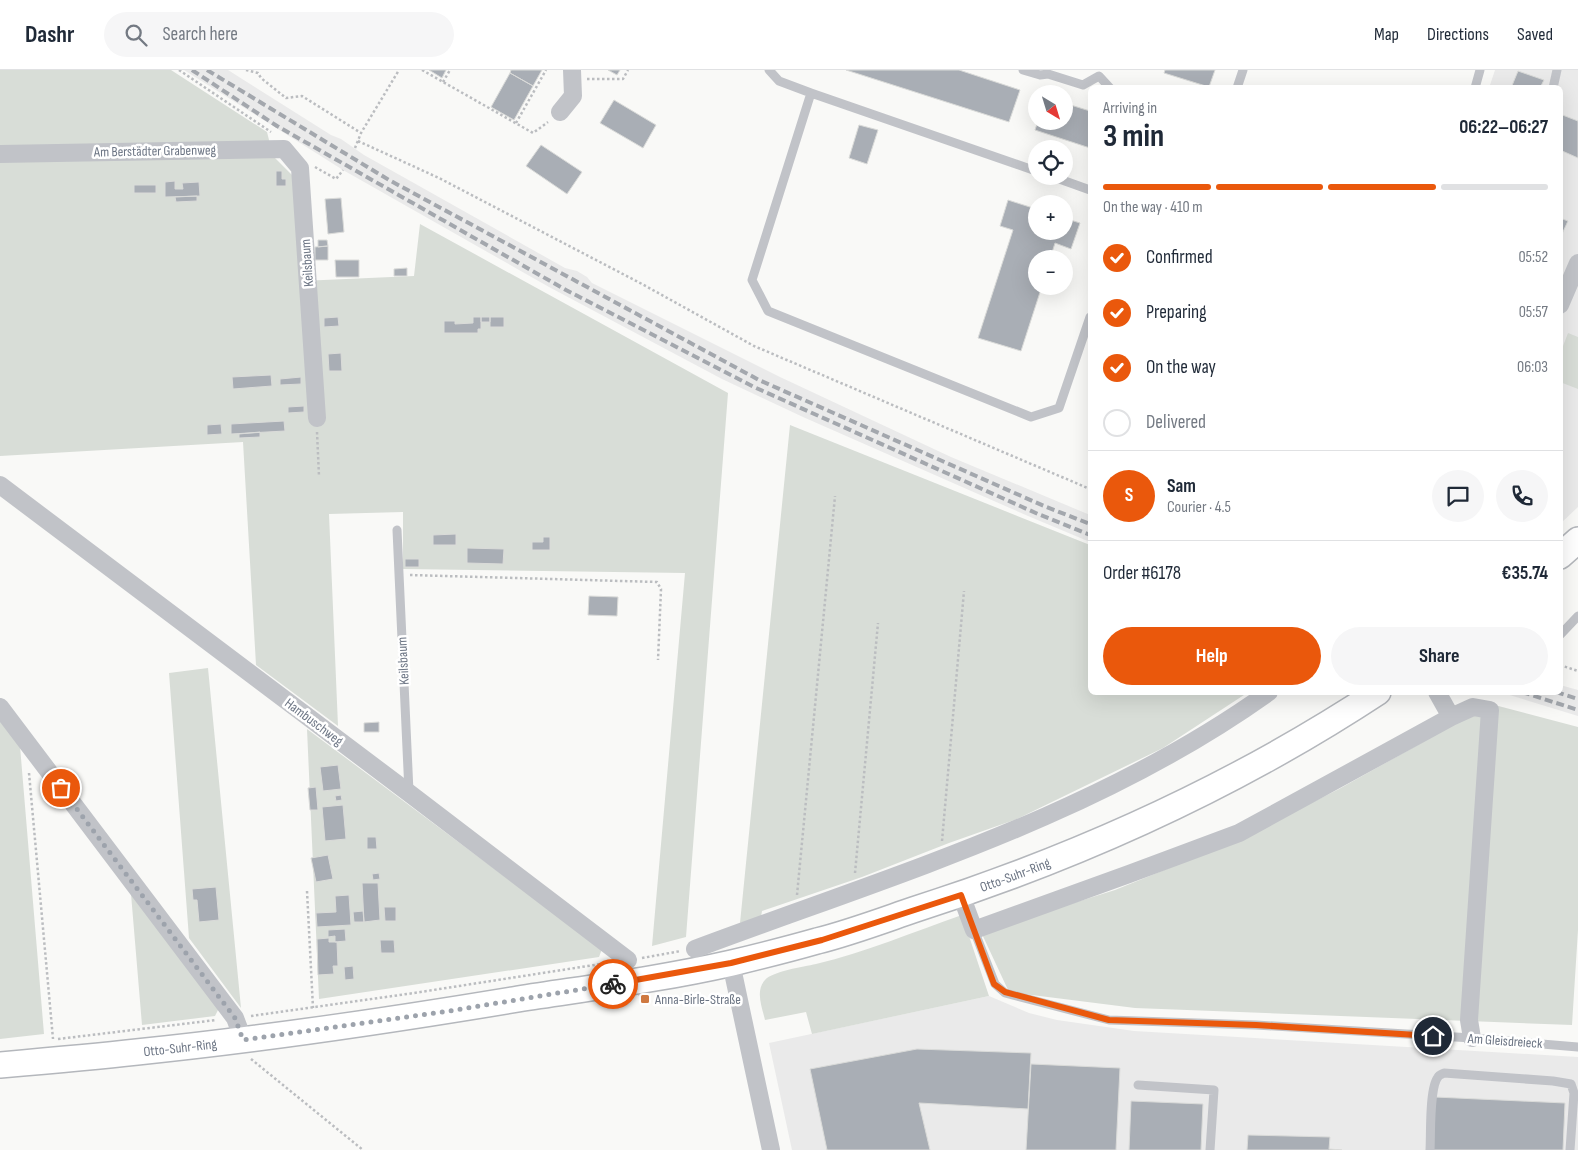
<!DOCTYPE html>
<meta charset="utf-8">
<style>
body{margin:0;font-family:"Sofia Sans Condensed",sans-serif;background:#f6f6f7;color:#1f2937;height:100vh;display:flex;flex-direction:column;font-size:19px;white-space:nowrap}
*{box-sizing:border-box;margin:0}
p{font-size:16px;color:#747a83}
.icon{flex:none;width:28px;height:28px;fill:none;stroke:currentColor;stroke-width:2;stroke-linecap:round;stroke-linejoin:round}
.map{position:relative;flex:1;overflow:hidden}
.side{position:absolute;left:1088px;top:15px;width:475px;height:610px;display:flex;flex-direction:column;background:#fff;border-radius:8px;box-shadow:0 5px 20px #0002}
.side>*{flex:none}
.needle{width:32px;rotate:142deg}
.buttons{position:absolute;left:1028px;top:15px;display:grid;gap:10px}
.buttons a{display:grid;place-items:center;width:45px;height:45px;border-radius:50%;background:#fff;box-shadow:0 5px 20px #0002;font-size:25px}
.pin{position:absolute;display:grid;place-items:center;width:42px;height:42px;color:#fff;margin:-21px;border:2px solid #fff;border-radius:50%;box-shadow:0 1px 5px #0007}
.courier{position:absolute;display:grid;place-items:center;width:50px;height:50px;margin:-25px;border:4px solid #ea580c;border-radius:50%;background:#fff;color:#222;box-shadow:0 1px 6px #0007}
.headline em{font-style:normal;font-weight:700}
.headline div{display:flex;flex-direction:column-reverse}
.headline{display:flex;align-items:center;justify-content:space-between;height:85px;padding:0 15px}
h1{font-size:32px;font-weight:700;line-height:38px}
.bar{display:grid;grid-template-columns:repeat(4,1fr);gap:8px 5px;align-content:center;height:60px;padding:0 15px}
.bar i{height:6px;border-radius:4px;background:#e0e1e3}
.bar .active{background:#ea580c}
.bar p{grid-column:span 4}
.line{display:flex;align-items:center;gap:12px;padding:0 15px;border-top:1px solid #e0e1e3}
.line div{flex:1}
.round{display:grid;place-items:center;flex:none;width:52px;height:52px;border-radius:26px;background:#f6f6f7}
ol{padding:0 15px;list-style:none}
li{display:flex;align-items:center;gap:15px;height:55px}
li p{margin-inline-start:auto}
li .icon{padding:5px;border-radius:50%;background:#ea580c;color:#fff;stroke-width:4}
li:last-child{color:#747a83}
li i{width:28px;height:28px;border:2px solid #e0e1e3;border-radius:50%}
.primary-button{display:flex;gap:10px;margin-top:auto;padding:10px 15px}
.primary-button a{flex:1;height:58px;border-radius:30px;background:#ea580c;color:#fff;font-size:20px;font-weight:700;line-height:58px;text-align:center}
.primary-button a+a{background:#f6f6f7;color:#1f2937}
header{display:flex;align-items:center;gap:30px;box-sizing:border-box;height:70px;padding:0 25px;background:#fff;border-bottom:1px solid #e0e1e3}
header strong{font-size:24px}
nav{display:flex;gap:28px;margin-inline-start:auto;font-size:18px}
.search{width:350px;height:45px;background:#f6f6f7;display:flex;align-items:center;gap:12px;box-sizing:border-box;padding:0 18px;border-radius:28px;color:#747a83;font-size:19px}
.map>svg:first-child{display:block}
.built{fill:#eaeaea}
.green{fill:#d8ddd7}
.building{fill:#a9aeb5;stroke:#dadbd9}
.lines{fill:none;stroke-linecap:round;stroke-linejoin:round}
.secondary-casing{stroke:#b4b7bc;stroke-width:28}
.path{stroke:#bbbdc0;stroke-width:2.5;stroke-dasharray:2.5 2.5;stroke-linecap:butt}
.lane{stroke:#c1c3c8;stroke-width:9}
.street{stroke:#c1c3c8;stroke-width:18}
.secondary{stroke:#fff;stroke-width:25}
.rail{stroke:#a3a7ad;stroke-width:4;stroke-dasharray:8 4;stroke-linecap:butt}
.done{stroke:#9da3ac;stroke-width:5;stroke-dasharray:0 9}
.route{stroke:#ea580c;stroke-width:6}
.poi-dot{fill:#cf7941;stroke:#fff;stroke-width:2}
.labels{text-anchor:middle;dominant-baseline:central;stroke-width:5;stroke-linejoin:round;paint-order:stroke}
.street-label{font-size:14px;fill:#6c7584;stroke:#fff}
.poi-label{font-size:14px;fill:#6c7584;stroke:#fff;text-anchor:start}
</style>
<header>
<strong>Dashr</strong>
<div class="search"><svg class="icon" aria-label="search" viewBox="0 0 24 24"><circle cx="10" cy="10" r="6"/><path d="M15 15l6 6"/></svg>Search here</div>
<nav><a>Map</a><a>Directions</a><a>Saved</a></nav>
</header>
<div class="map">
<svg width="1578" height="1080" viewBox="0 0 1578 1080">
<rect width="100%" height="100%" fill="#f9f9f7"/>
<path class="built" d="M184 0H228L331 65 341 69 364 85 565 198 577 201 587 207 592 213 780 307 951 387 1090 445V472L1028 446 803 347 722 309 549 217 343 100Z
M1495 0H1578V437L1560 454V18H1489Z
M1560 615 1578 620V646L1503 623 1560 622Z
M989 926 1029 943 1057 950 1134 961 1578 987V1080H792L769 973Z"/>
<path class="green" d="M0 0H171L267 62 273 86 296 109 301 211 414 206 420 154 728 323 686 867 652 876 685 503 403 499V442L329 444 338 656 256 595 243 372 0 386Z
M1568 263 1578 267V319L1560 312V284Z
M790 355 1090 475V622L1247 623 1163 678 1017 749 949 773 862 807 762 841 761 847 740 853Z
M208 598 241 938 189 868 169 603Z
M1487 633 1578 657V860L1572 955 1135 938 1009 922 981 862 1115 820 1231 773 1339 719 1423 672Z
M0 648 20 676 44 964 0 969Z
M307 659 602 879 599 887 319 929Z
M131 824 219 938 215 946 142 955Z
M962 845 989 926 812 964 806 942 765 950C762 937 755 921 765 910 773 901 803 897 816 894 866 882 913 862 962 845Z"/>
<path class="building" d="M429 0H446L442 8Z
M511 0H542L533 16 510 3Z
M608 0H620L617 5Z
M846 0H959L1020 20 1009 52Z
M1165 0H1215L1209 17 1164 3Z
M1518 1 1544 10 1540 18H1511Z
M510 3 533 16 514 50 491 37Z
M614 30 656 55 643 78 600 53Z
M1064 33 1090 41V78L1035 60 1038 51H1064Z
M1560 44 1578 51V88L1560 80Z
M859 55 878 60 867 94 849 88Z
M541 75 582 102 567 124 526 96Z
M276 101H282V109H286V116H276Z
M175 111V119H183L182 113 199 112 200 126 165 127V112Z
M134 115H156V123H134Z
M197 126V131L176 132 175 127Z
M341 128 344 162 328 164 325 129Z
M1008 130 1036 139V161H1064V148L1080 153 1071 179 1055 173 1050 189H1036V216H1042L1021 281 978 268 1013 160 1000 156Z
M1560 148 1568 151 1561 166 1560 165Z
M318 170H327L328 176 318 177Z
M328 176V190H315V177Z
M335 190H359V207H336Z
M407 198V206H394V199Z
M338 247 339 256 324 257V248Z
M473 247H481V259H478V263H444V251H455V254L473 253Z
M481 247H490V252H481Z
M490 247H504V257H490Z
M341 283 342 301H329L328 284Z
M271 305 272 316 233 319 232 307Z
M301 307V314L280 315V309Z
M304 336V342L288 343V337Z
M284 351 285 361 231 364V354Z
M221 354 222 364 207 365V355Z
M260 362V367L239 368V364Z
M456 464V475H433V465Z
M543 467H550V480H532V472H543Z
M467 478 504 479 503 494 467 493Z
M405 489H419V497H405Z
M589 526 618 527 617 546 588 545Z
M379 652V662H364V653Z
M338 695 341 719 323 721 320 697Z
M316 717 318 740H310L308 718Z
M341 725 342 730 336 731 335 726Z
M343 735 346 769 325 771 322 737Z
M367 767H376L377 779H367Z
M328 785 333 809 316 812 311 788Z
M379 803 380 809 373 810 372 804Z
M362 813H378L380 850 364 852Z
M216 817 219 850 199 852 197 830H193L192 819Z
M349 825 351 855 317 857 316 843 336 842 335 826Z
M384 837H396V851H385Z
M363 841 364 852H354L353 842Z
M345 859 346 871 335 872V866L328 867V860Z
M329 868V872H337L338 896H333L334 904 318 905 317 869Z
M380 870H394L395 883H381Z
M353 896 354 909 345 910 344 897Z
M648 921 649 924 639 926 638 923Z
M917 979 1031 983 1028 1039 919 1033 930 1080H827L810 999Z
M1031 994 1120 998 1116 1080H1026Z
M1435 1027 1565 1033 1563 1080H1432Z
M1131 1031 1203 1034 1201 1080H1129Z
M1248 1065 1330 1067 1329 1079 1342 1080H1247Z"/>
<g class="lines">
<g class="secondary-casing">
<g id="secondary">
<path d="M1560 486 1578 470"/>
<path id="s1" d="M0 995C46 991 92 987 137 982 264 969 392 950 518 929 589 918 662 909 732 893 761 886 789 879 817 871 849 863 881 851 913 840 1079 787 1232 718 1378 622"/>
</g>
</g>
<path class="path" d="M179 0 271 62
M246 0 258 3 261 8 286 28 302 26 361 63
M422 0 533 63 548 52
M587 9H623L628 0
M443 12 450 0
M516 53 546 0
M358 71 439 108 642 214 754 276 1090 419
M355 78 361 63 399 0
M315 97 336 109 343 100
M317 362 319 406
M410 505 657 512 661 519 658 590
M1560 595 1578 601
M29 703 53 969
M942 771 964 521
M855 803 878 553
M307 821 313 938
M797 825 835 426
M642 888 681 881
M251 946 414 923 607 893
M58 969 216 950
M251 989 363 1080"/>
<path class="lane" d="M769 0 779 11 811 23
M1023 0 1040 5 1048 4 1083 15 1099 6 1110 18
M1237 18 1243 0
M1475 18 1480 0
M1553 18 1557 0
M1036 101 811 23 752 210 768 241 1031 347 1059 338 1090 247
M1051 106 1090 120
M397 460 409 722
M1560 565 1578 546
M974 860 995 914 1005 923 1109 950 1256 955 1472 968 1578 977
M1138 1015 1214 1020 1210 1080
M1430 1080C1431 1065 1429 1018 1438 1007 1439 1005 1442 1004 1444 1003L1553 1011 1571 1014 1574 1023 1570 1080"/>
<path class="street" d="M560 42 573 26 572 0
M0 84 284 79 300 98 317 348
M1560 235 1578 193
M0 415 409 723 628 890
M0 637 235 948 243 969
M1451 647 1473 637 1490 640 1469 950 1472 968
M961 825 974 860 1129 804 1239 763 1451 647 1437 622
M695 879C892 805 1096 746 1269 622
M731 893 771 1080"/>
<use href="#secondary" class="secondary"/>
<path class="rail" d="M192 0 277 56 566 220 754 317 1038 444 1090 465
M207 0 389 110 759 310 1044 436 1090 454
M1522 622 1578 640
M1556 622 1578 629"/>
</g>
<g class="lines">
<path class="done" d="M61 718 235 948 243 970 449 941 613 914"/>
<path class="route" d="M613 914 731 893 822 870 961 825 994 914 1005 922 1109 950 1256 955 1433 966"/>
</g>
<rect class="poi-dot" x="640" y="924" width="10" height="10" rx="2.5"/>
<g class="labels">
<g class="street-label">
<text transform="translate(155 81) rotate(-1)">Am Berstädter Grabenweg</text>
<text transform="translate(307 193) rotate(-94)">Keilsbaum</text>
<text transform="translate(403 591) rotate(-93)">Keilsbaum</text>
<text transform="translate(314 652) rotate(37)">Hambuschweg</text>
<text stroke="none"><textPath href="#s1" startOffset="1036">Otto-Suhr-Ring</textPath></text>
<text transform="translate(1505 971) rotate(4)">Am Gleisdreieck</text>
<text stroke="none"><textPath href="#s1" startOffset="181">Otto-Suhr-Ring</textPath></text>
</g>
<g class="poi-label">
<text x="655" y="929">Anna-Birle-Straße</text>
</g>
</g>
</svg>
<div class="buttons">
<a><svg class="needle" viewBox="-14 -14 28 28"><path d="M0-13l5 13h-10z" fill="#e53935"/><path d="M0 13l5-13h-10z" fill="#747a83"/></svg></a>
<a><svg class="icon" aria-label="locate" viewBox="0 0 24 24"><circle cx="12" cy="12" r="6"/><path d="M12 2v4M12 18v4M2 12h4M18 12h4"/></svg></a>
<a>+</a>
<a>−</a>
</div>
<div class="pin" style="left:61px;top:718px;background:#ea580c"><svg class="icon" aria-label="bag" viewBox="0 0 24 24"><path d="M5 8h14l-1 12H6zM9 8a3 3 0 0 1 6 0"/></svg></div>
<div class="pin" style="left:1433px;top:966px;background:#1f2937"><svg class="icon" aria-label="home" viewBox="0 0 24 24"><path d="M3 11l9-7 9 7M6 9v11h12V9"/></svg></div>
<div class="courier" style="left:613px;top:914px"><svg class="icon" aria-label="bike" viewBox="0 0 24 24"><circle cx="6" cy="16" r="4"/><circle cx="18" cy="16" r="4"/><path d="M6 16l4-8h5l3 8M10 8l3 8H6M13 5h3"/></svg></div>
<section class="side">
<div class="headline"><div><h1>3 min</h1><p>Arriving in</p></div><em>06:22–06:27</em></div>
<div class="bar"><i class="active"></i><i class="active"></i><i class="active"></i><i></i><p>On the way · 410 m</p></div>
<ol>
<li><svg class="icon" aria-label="check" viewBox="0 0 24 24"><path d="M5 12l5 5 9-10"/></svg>Confirmed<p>05:52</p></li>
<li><svg class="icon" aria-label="check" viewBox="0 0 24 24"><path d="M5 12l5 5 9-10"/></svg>Preparing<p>05:57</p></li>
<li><svg class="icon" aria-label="check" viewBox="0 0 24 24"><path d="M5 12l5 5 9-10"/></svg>On the way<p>06:03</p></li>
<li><i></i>Delivered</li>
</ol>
<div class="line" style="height:90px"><b class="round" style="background:#ea580c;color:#fff">S</b><div><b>Sam</b><p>Courier · 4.5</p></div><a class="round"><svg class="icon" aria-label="chat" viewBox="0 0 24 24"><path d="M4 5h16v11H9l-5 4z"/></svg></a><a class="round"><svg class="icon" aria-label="phone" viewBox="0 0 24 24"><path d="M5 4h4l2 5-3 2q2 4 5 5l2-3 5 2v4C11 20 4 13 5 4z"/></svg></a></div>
<div class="line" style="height:65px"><div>Order #6178</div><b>€35.74</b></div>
<div class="primary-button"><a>Help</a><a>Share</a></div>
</section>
</div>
